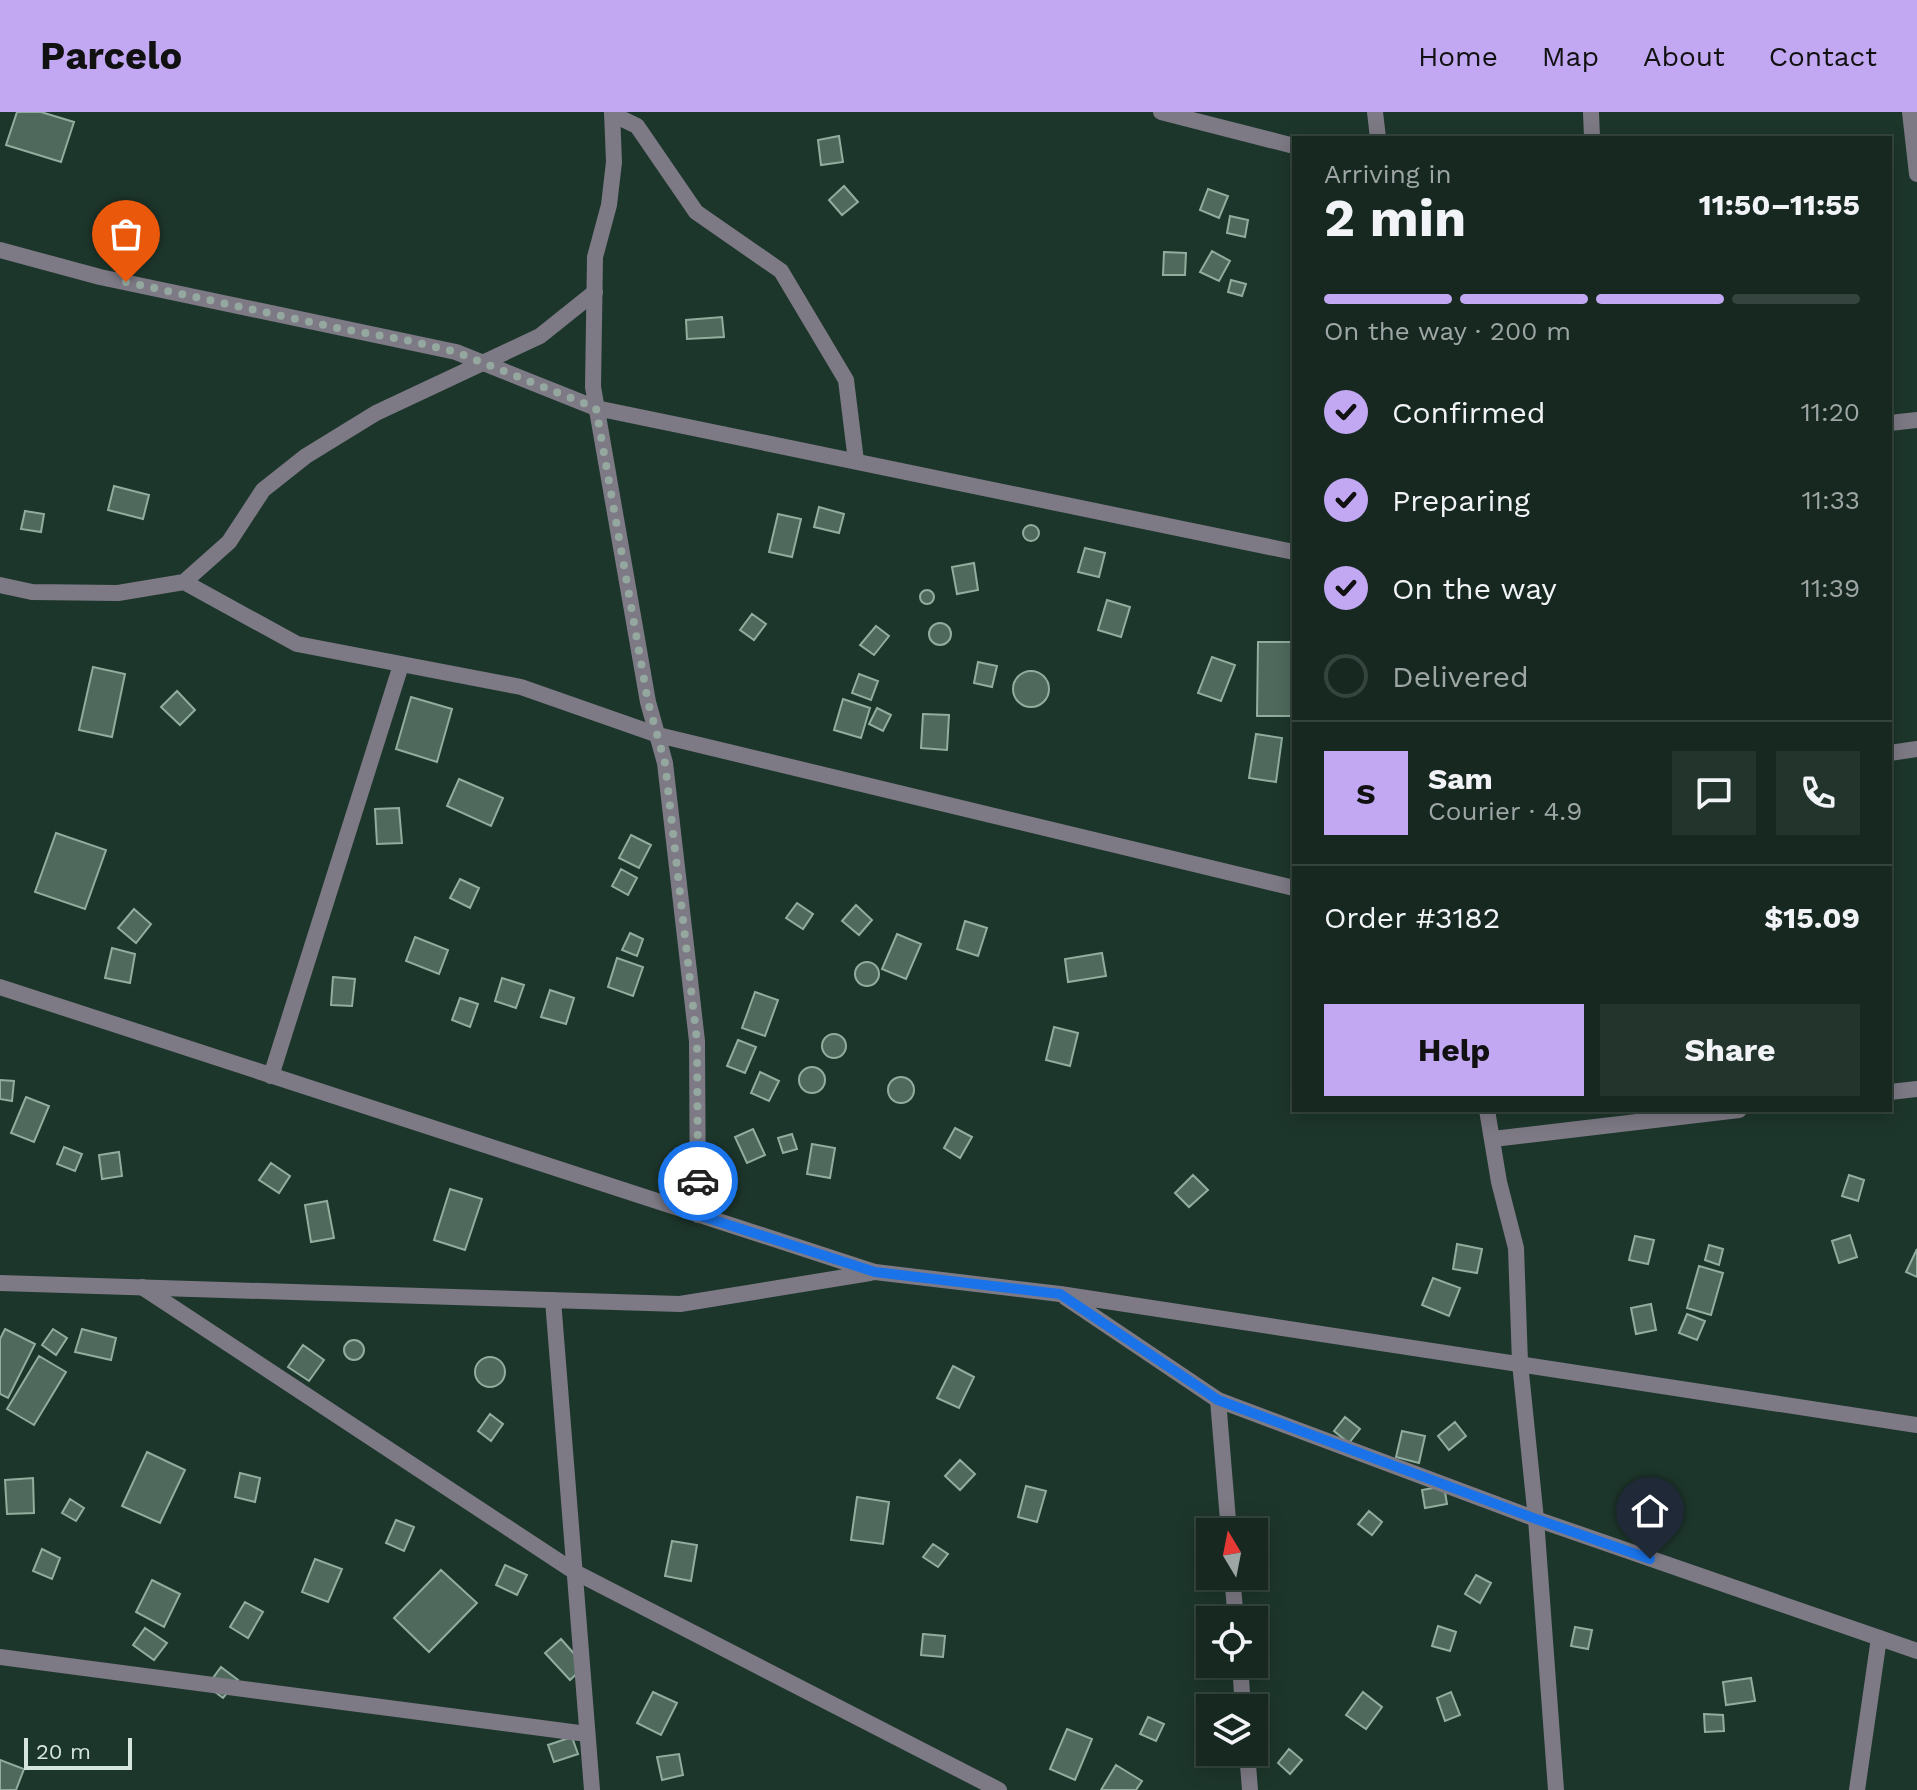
<!DOCTYPE html>
<meta charset="utf-8">
<style>
body{margin:0;font-family:"Work Sans",sans-serif;background:#23342d;color:#f1f3f6;height:100vh;display:flex;flex-direction:column;font-size:30px;white-space:nowrap}
*{box-sizing:border-box;margin:0}
p{font-size:26px;color:#9ea6a5}
.icon{flex:none;width:44px;height:44px;fill:none;stroke:currentColor;stroke-width:2;stroke-linecap:round;stroke-linejoin:round}
.map{position:relative;flex:1;overflow:hidden}
.sheet{position:absolute;left:1292px;top:24px;width:600px;height:976px;display:flex;flex-direction:column;background:#162820;border-radius:0px;box-shadow:0 4px 20px #0003,0 0 0 2px #35443e}
.sheet>*{flex:none}
.needle{width:52px;rotate:350deg}
.fabs{position:absolute;left:1196px;top:1406px;display:grid;gap:16px}
.fabs a{display:grid;place-items:center;width:72px;height:72px;border-radius:0px;background:#162820;box-shadow:0 4px 20px #0003,0 0 0 2px #35443e;font-size:40px}
.scale{position:absolute;left:24px;bottom:20px;width:108px;box-sizing:border-box;padding-left:8px;border:4px solid #d6e5dd;border-top:0;font-size:22px;line-height:28px;white-space:nowrap;color:#d6e5dd;-webkit-text-stroke:6px #1d362b;paint-order:stroke}
.pin{position:absolute;display:grid;place-items:center;width:68px;height:68px;color:#fff;margin:-82px -34px;border-radius:50% 50% 50% 0;rotate:-45deg;box-shadow:0 0 8px #0007}
.pin .icon{rotate:45deg}
.courier{position:absolute;display:grid;place-items:center;width:80px;height:80px;margin:-40px;border:6px solid #1a73e8;border-radius:50%;background:#fff;color:#222;box-shadow:0 2px 10px #0007}
.summary em{font-style:normal;font-weight:700}
.summary div{display:flex;flex-direction:column-reverse}
.summary{display:flex;align-items:center;justify-content:space-between;height:136px;padding:0 32px}
h1{font-size:52px;font-weight:700;line-height:60px}
.bar{display:grid;grid-template-columns:repeat(4,1fr);gap:12px 8px;align-content:center;height:96px;padding:0 32px}
.bar i{height:10px;border-radius:6px;background:#35443e}
.bar .current{background:#c2a8f2}
.bar p{grid-column:span 4}
.line{display:flex;align-items:center;gap:20px;padding:0 32px;border-top:2px solid #35443e}
.line div{flex:1}
.round{display:grid;place-items:center;flex:none;width:84px;height:84px;border-radius:0px;background:#23342d}
ol{padding:0 32px;list-style:none}
li{display:flex;align-items:center;gap:24px;height:88px}
li p{margin-inline-start:auto}
li .icon{padding:8px;border-radius:50%;background:#c2a8f2;color:#111;stroke-width:4}
li:last-child{color:#9ea6a5}
li i{width:44px;height:44px;border:4px solid #35443e;border-radius:50%}
.primary-button{display:flex;gap:16px;margin-top:auto;padding:16px 32px}
.primary-button a{flex:1;height:92px;border-radius:0px;background:#c2a8f2;color:#111;font-size:32px;font-weight:700;line-height:92px;text-align:center}
.primary-button a+a{background:#23342d;color:#f1f3f6}
header{display:flex;align-items:center;gap:48px;box-sizing:border-box;height:112px;padding:0 40px;background:#c2a8f2;color:#111}
header strong{font-size:38px}
nav{display:flex;gap:44px;margin-inline-start:auto;font-size:28px}
.map>svg:first-child{display:block}
.building{fill:#4f6a5c;stroke:#90ad9e;stroke-width:2}
.lines{fill:none;stroke-linecap:round;stroke-linejoin:round}
.service{stroke:#7d7a85;stroke-width:16}
.minor{stroke:#7d7a85;stroke-width:16}
.done{stroke:#95a89f;stroke-width:8;stroke-dasharray:0 14.4}
.route{stroke:#1a73e8;stroke-width:10}
</style>
<header>
<strong>Parcelo</strong>
<nav><a>Home</a><a>Map</a><a>About</a><a>Contact</a></nav>
</header>
<div class="map">
<svg width="1917" height="1678" viewBox="0 0 1917 1678">
<rect width="100%" height="100%" fill="#1d362b"/>
<path class="building" d="M17 0H41L74 10 61 50 6 33Z
M839 24 843 50 821 53 818 28Z
M844 74 858 90 842 103 829 88Z
M1208 77 1228 84 1219 106 1200 98Z
M1230 104 1248 108 1245 125 1227 121Z
M1212 139 1230 149 1219 169 1200 160Z
M1164 140 1186 141 1185 163H1163Z
M1231 168 1246 172 1242 184 1228 180Z
M722 205 724 225 687 227 686 208Z
M114 374 149 383 143 407 108 398Z
M819 395 844 402 839 421 814 415Z
M25 399 44 402 41 420 21 417Z
M778 402 801 407 792 445 769 440Z
M1023 421a8 8 0 1 1 16 0a8 8 0 1 1-16 0Z
M1085 436 1105 441 1099 465 1078 460Z
M974 451 978 478 957 482 952 455Z
M920 485a7 7 0 1 1 14 0a7 7 0 1 1-14 0Z
M1107 488 1130 495 1121 525 1098 518Z
M752 502 766 512 754 528 740 518Z
M929 522a11 11 0 1 1 22 0a11 11 0 1 1-22 0Z
M876 514 889 524 874 543 860 533Z
M1258 530H1294V604H1257Z
M1212 545 1235 553 1221 589 1198 581Z
M978 550 997 554 992 575 974 571Z
M93 555 125 562 112 625 79 618Z
M1013 577a18 18 0 1 1 36 0a18 18 0 1 1-36 0Z
M859 562 878 569 871 588 852 581Z
M177 579 195 598 180 613 161 595Z
M411 585 452 597 437 650 396 637Z
M843 587 870 596 861 626 834 618Z
M877 596 891 603 883 619 869 612Z
M923 602 949 603 947 638 921 636Z
M1256 622 1282 626 1276 670 1249 666Z
M459 667 503 686 491 714 447 694Z
M399 696 402 731 377 732 375 697Z
M56 721 106 738 85 797 35 780Z
M631 723 651 733 639 756 619 746Z
M621 757 637 766 628 783 612 774Z
M460 767 479 776 470 796 450 786Z
M797 791 813 802 803 817 786 806Z
M856 793 872 808 859 823 842 809Z
M134 797 151 812 136 831 118 816Z
M965 809 987 816 978 844 957 837Z
M630 821 643 827 637 844 622 838Z
M897 822 921 832 906 867 882 857Z
M415 825 448 838 439 862 406 849Z
M112 836 135 842 130 871 105 866Z
M1102 841 1106 864 1068 870 1065 847Z
M617 846 643 855 633 884 608 875Z
M855 862a12 12 0 1 1 24 0a12 12 0 1 1-24 0Z
M333 865 355 867 352 894 331 893Z
M502 866 524 873 516 896 495 889Z
M550 878 574 886 566 912 541 905Z
M755 880 778 888 765 924 742 916Z
M460 886 478 892 470 915 452 908Z
M1054 915 1078 921 1070 954 1046 948Z
M822 934a12 12 0 1 1 24 0a12 12 0 1 1-24 0Z
M738 928 756 935 745 961 727 954Z
M799 968a13 13 0 1 1 26 0a13 13 0 1 1-26 0Z
M760 960 779 969 769 989 751 981Z
M888 978a13 13 0 1 1 26 0a13 13 0 1 1-26 0Z
M0 968 14 969 12 989 0 987Z
M26 985 49 994 34 1030 11 1021Z
M955 1016 972 1025 960 1046 944 1036Z
M753 1017 765 1043 747 1051 735 1025Z
M792 1022 797 1037 783 1041 778 1026Z
M812 1032 835 1036 830 1066 807 1062Z
M64 1035 82 1042 75 1059 57 1052Z
M119 1040 122 1064 102 1067 99 1043Z
M271 1051 290 1064 279 1081 259 1068Z
M1193 1063 1208 1078 1189 1095 1175 1081Z
M1849 1063 1864 1068 1858 1089 1842 1084Z
M450 1077 482 1087 465 1138 434 1128Z
M327 1089 334 1126 311 1130 305 1093Z
M1850 1123 1857 1145 1839 1151 1832 1129Z
M1635 1124 1654 1128 1648 1152 1629 1148Z
M1457 1132 1482 1137 1477 1161 1453 1157Z
M1709 1133 1723 1137 1719 1153 1705 1148Z
M1917 1137V1165L1906 1160Z
M1699 1154 1723 1161 1711 1203 1687 1196Z
M1433 1166 1460 1176 1449 1204 1422 1193Z
M1651 1192 1656 1218 1636 1222 1631 1196Z
M1687 1202 1705 1209 1697 1228 1679 1221Z
M5 1217 35 1232 8 1286 0 1282V1227Z
M53 1217 67 1226 56 1243 42 1233Z
M82 1217 116 1226 111 1248 75 1240Z
M344 1238a10 10 0 1 1 20 0a10 10 0 1 1-20 0Z
M303 1233 324 1248 309 1269 288 1255Z
M39 1244 66 1260 34 1313 7 1297Z
M475 1260a15 15 0 1 1 30 0a15 15 0 1 1-30 0Z
M953 1254 974 1265 959 1296 937 1286Z
M490 1302 503 1312 491 1329 478 1319Z
M1345 1305 1360 1317 1349 1331 1334 1319Z
M1455 1310 1466 1324 1449 1338 1438 1324Z
M1402 1319 1425 1324 1419 1351 1396 1345Z
M147 1340 185 1358 160 1411 122 1394Z
M960 1348 975 1362 960 1378 945 1364Z
M240 1361 260 1366 255 1390 235 1385Z
M33 1366 34 1401 7 1402 5 1368Z
M1026 1374 1046 1379 1037 1410 1018 1405Z
M1444 1374 1447 1392 1425 1396 1422 1378Z
M857 1385 889 1390 883 1432 851 1428Z
M70 1387 84 1396 76 1409 62 1401Z
M1369 1399 1382 1410 1372 1423 1358 1412Z
M396 1408 414 1415 404 1439 386 1431Z
M672 1429 697 1433 691 1469 665 1464Z
M933 1432 948 1442 938 1455 923 1445Z
M42 1437 60 1446 52 1467 33 1459Z
M315 1447 342 1457 328 1490 302 1480Z
M505 1453 527 1463 517 1483 496 1473Z
M441 1458 477 1491 429 1540 394 1506Z
M1476 1463 1491 1471 1480 1491 1465 1482Z
M152 1468 180 1482 164 1515 136 1500Z
M245 1490 263 1500 248 1526 230 1515Z
M1438 1514 1456 1520 1450 1539 1432 1534Z
M1575 1515 1592 1518 1588 1537 1571 1534Z
M145 1516 167 1531 154 1548 133 1533Z
M923 1522 945 1524 943 1545 921 1543Z
M561 1527 585 1554 570 1568 545 1541Z
M221 1555 238 1568 223 1586 207 1574Z
M1751 1566 1755 1589 1726 1593 1723 1570Z
M653 1580 677 1591 661 1623 637 1611Z
M1363 1580 1382 1595 1366 1617 1346 1603Z
M1451 1580 1460 1603 1445 1609 1437 1586Z
M1704 1602 1723 1603 1724 1619 1705 1620Z
M1148 1605 1164 1612 1156 1629 1140 1622Z
M1067 1617 1092 1627 1075 1668 1050 1657Z
M572 1625 578 1642 554 1650 548 1633Z
M1289 1637 1302 1648 1290 1662 1278 1651Z
M679 1642 683 1663 662 1668 657 1645Z
M0 1648 24 1657 16 1678H0Z
M1116 1653 1142 1669 1136 1678H1101Z"/>
<g class="lines">
<path class="service" d="M1591 0 1592 26
M612 2 637 14 696 100 781 159 846 268 856 349
M0 138 100 165 456 240 596 296
M1890 311 1917 308
M184 470 297 532 521 575 658 623
M0 473 32 480 118 481 184 470 229 430 263 378 306 344 376 301 540 224 595 180
M1890 641 1917 637
M271 964 401 553
M142 1175 575 1460 999 1678
M1520 1251 1536 1407 1556 1678
M1218 1288 1229 1420
M1232 1464 1236 1508
M0 1545 587 1622
M1240 1552 1243 1596
M1247 1640 1250 1678
M1857 1678 1879 1526"/>
<path class="minor" d="M612 0 614 50 609 93 595 145 593 275 648 590 665 651 697 929 698 1103
M1161 0 1294 34
M1375 0 1378 26
M1910 0 1917 62
M596 296 1294 440
M658 623 1294 776
M0 875 875 1160 1060 1182 1917 1313
M1890 980 1917 977
M1487 998 1499 1070 1516 1136 1520 1251
M1493 1027 1739 998
M0 1171 680 1192 870 1161
M1065 1185 1218 1288 1536 1407 1917 1539
M553 1188 592 1678"/>
</g>
<g class="lines">
<path class="done" d="M126 170 342 217 406 228 456 240 596 296 648 590 665 651 697 929 698 1069"/>
<path class="route" d="M698 1069V1103L875 1160 1060 1182 1218 1288 1536 1407 1650 1447"/>
</g>
</svg>
<div class="fabs">
<a><svg class="needle" viewBox="-14 -14 28 28"><path d="M0-13l5 13h-10z" fill="#e53935"/><path d="M0 13l5-13h-10z" fill="#9ea6a5"/></svg></a>
<a><svg class="icon" aria-label="locate" viewBox="0 0 24 24"><circle cx="12" cy="12" r="6"/><path d="M12 2v4M12 18v4M2 12h4M18 12h4"/></svg></a>
<a><svg class="icon" aria-label="layers" viewBox="0 0 24 24"><path d="M12 4l9 5-9 5-9-5zM3 14l9 5 9-5"/></svg></a>
</div>
<div class="scale">20 m</div>
<div class="pin" style="left:126px;top:170px;background:#ea580c"><svg class="icon" aria-label="bag" viewBox="0 0 24 24"><path d="M5 8h14l-1 12H6zM9 8a3 3 0 0 1 6 0"/></svg></div>
<div class="pin" style="left:1650px;top:1447px;background:#1f2937"><svg class="icon" aria-label="home" viewBox="0 0 24 24"><path d="M3 11l9-7 9 7M6 9v11h12V9"/></svg></div>
<div class="courier" style="left:698px;top:1069px"><svg class="icon" aria-label="car" viewBox="0 0 24 24"><path d="M5 17H2v-5l4-1 3-4h7l3 4 3 1v5h-3M9 17h6M6 11h13"/><circle cx="7" cy="17" r="2"/><circle cx="17" cy="17" r="2"/></svg></div>
<section class="sheet">
<div class="summary"><div><h1>2 min</h1><p>Arriving in</p></div><em>11:50–11:55</em></div>
<div class="bar"><i class="current"></i><i class="current"></i><i class="current"></i><i></i><p>On the way · 200 m</p></div>
<ol>
<li><svg class="icon" aria-label="check" viewBox="0 0 24 24"><path d="M5 12l5 5 9-10"/></svg>Confirmed<p>11:20</p></li>
<li><svg class="icon" aria-label="check" viewBox="0 0 24 24"><path d="M5 12l5 5 9-10"/></svg>Preparing<p>11:33</p></li>
<li><svg class="icon" aria-label="check" viewBox="0 0 24 24"><path d="M5 12l5 5 9-10"/></svg>On the way<p>11:39</p></li>
<li><i></i>Delivered</li>
</ol>
<div class="line" style="height:144px"><b class="round" style="background:#c2a8f2;color:#111">S</b><div><b>Sam</b><p>Courier · 4.9</p></div><a class="round"><svg class="icon" aria-label="chat" viewBox="0 0 24 24"><path d="M4 5h16v11H9l-5 4z"/></svg></a><a class="round"><svg class="icon" aria-label="phone" viewBox="0 0 24 24"><path d="M5 4h4l2 5-3 2q2 4 5 5l2-3 5 2v4C11 20 4 13 5 4z"/></svg></a></div>
<div class="line" style="height:104px"><div>Order #3182</div><b>$15.09</b></div>
<div class="primary-button"><a>Help</a><a>Share</a></div>
</section>
</div>
